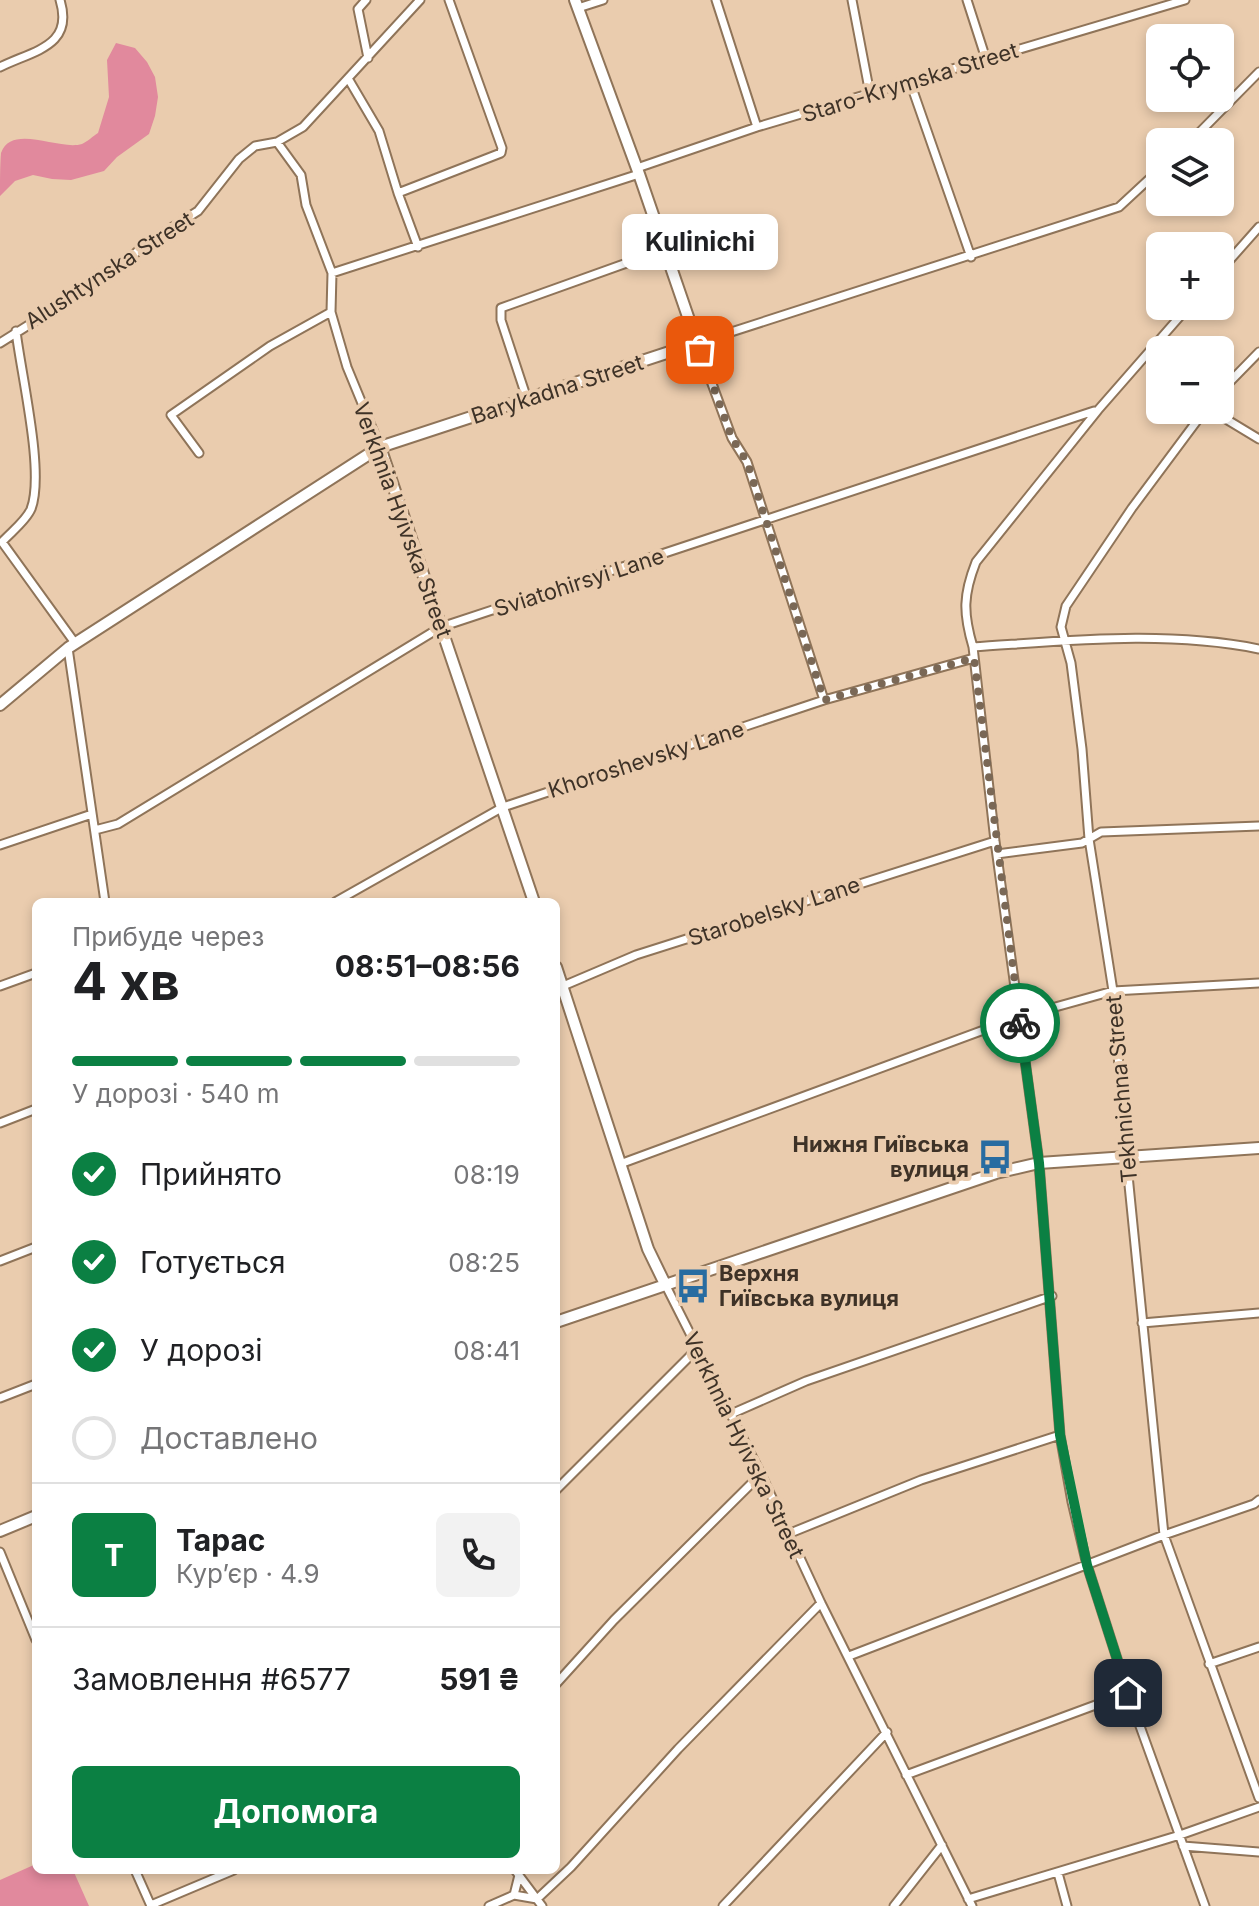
<!DOCTYPE html>
<html lang="uk">
<meta charset="utf-8">
<style>
body{margin:0;font-family:Inter,sans-serif;background:#f2f2f2;color:#202124;height:100vh;display:flex;flex-direction:column;font-size:30px;white-space:nowrap}
*{box-sizing:border-box;margin:0}
p{font-size:26px;color:#757577}
.icon{flex:none;width:44px;height:44px;fill:none;stroke:currentColor;stroke-width:2;stroke-linecap:round;stroke-linejoin:round}
.map{position:relative;flex:1;overflow:hidden}
.details{position:absolute;left:32px;top:898px;width:528px;height:976px;display:flex;flex-direction:column;background:#fff;border-radius:12px;box-shadow:0 4px 12px #0003}
.details>*{flex:none}
.fabs{position:absolute;left:1146px;top:24px;display:grid;gap:16px}
.fabs a{display:grid;place-items:center;width:88px;height:88px;border-radius:12px;background:#fff;box-shadow:0 4px 12px #0003;font-size:40px}
.pin{position:absolute;display:grid;place-items:center;width:68px;height:68px;color:#fff;margin:-34px;border-radius:16px;box-shadow:0 4px 12px #0006}
.courier{position:absolute;display:grid;place-items:center;width:80px;height:80px;margin:-40px;border:6px solid #0b8043;border-radius:50%;background:#fff;color:#222;box-shadow:0 2px 10px #0007}
.bubble{position:absolute;height:56px;border-radius:12px;background:#fff;box-shadow:0 4px 12px #0003;font-size:26px;font-weight:700;line-height:56px;text-align:center}
.head em{font-style:normal;font-weight:700}
.head div{display:flex;flex-direction:column-reverse}
.head{display:flex;align-items:center;justify-content:space-between;height:136px;padding:0 40px}
h1{font-size:52px;font-weight:700;line-height:60px}
.bar{display:grid;grid-template-columns:repeat(4,1fr);gap:12px 8px;align-content:center;height:96px;padding:0 40px}
.bar i{height:10px;border-radius:6px;background:#e0e0e0}
.bar .on{background:#0b8043}
.bar p{grid-column:span 4}
.line{display:flex;align-items:center;gap:20px;padding:0 40px;border-top:2px solid #e0e0e0}
.line div{flex:1}
.round{display:grid;place-items:center;flex:none;width:84px;height:84px;border-radius:12px;background:#f2f2f2}
ol{padding:0 40px;list-style:none}
li{display:flex;align-items:center;gap:24px;height:88px}
li p{margin-inline-start:auto}
li .icon{padding:8px;border-radius:50%;background:#0b8043;color:#fff;stroke-width:4}
li:last-child{color:#757577}
li i{width:44px;height:44px;border:4px solid #e0e0e0;border-radius:50%}
.button{display:flex;gap:16px;margin-top:auto;padding:16px 40px}
.button a{flex:1;height:92px;border-radius:12px;background:#0b8043;color:#fff;font-size:32px;font-weight:700;line-height:92px;text-align:center}
.map>svg:first-child{display:block}
.green{fill:#e1899d}
.lines{fill:none;stroke-linecap:round;stroke-linejoin:round}
.street-casing{stroke:#8f7459;stroke-width:11}
.secondary-casing{stroke:#8f7459;stroke-width:14}
.street{stroke:#fff;stroke-width:7}
.secondary{stroke:#fff;stroke-width:10}
.done{stroke:#7a6856;stroke-width:8;stroke-dasharray:0 14.4}
.route{stroke:#0b8043;stroke-width:10}
.labels{text-anchor:middle;dominant-baseline:central;stroke-width:8;stroke-linejoin:round;paint-order:stroke}
.street-label{font-size:22px;fill:#3e3227;stroke:#eaccae}
.poi-label{font-size:22px;font-weight:bold;fill:#3e3227;stroke:#eaccae;text-anchor:end}
</style>
<div class="map">
<svg width="1259" height="1906" viewBox="0 0 1259 1906">
<rect width="100%" height="100%" fill="#eaccae"/>
<path class="green" d="M116 43 135 48 147 62 155 77 158 97 155 116 149 134 117 157 104 171 71 180 52 179 33 175 15 181 0 196C0 184 0 164 1 153 12 123 59 151 82 144 87 142 93 136 98 133L109 97 107 60Z
M36 1864V1870H73L89 1906H0V1880Z"/>
<g class="lines">
<g class="street-casing">
<path id="street" d="M366 0 358 9 368 58
M716 0 757 127
M852 0 870 94
M967 0 986 59
M578 8 603 0
M0 67C35 50 74 46 60 0
M349 80 379 131 398 193 418 247
M910 82 971 257
M277 142 301 175 306 205 332 273 331 312 347 367 380 447
M1190 142 1259 72
M637 168 757 127 1185 0
M398 193 501 153 502 148 449 0
M1220 271 1259 227
M332 273 639 174
M1189 306 1098 410 976 562C963 595 963 613 973 647L995 841 1039 1163 1060 1435 1072 1502 1087 1565 1128 1693 1205 1906
M16 331C21 374 45 473 31 509 26 521 11 532 2 542L75 643
M0 343 116 270 146 244 198 211 239 159 255 146 277 142 303 127 420 0
M1220 392 1259 352
M527 399 501 320V308L663 250
M1205 410 1132 508 1066 606 1061 627 1071 663 1082 749 1089 839 1113 991 1126 1155 1164 1535 1259 1798
M1211 410 1259 439
M199 453 171 415 270 346 331 312
M973 647C1067 641 1165 630 1259 649
M68 648 105 902
M824 700 747 462 732 438 697 343 1119 207 1160 169
M95 830 118 824 441 627 1094 411
M0 845 92 814
M997 854 1082 843 1101 832 1259 826
M335 902 503 807 824 700 974 658
M0 986 36 973
M556 989 636 955 995 841
M0 1123 36 1109
M620 1164 1019 1017 1113 991 1259 983
M0 1261 36 1247
M665 1284 761 1474 821 1603 972 1906
M1142 1323 1259 1313
M0 1398 36 1384
M731 1414 806 1381 1052 1296
M556 1490 697 1349
M788 1534 921 1480 1060 1435
M0 1552 36 1640
M849 1656 1164 1535 1254 1504 1259 1500
M1209 1664 1259 1647
M556 1684 614 1620 761 1474
M906 1775 1128 1693
M1183 1846 1259 1852
M135 1870 151 1906
M515 1870 542 1906
M1058 1873 1067 1906
M514 1895 537 1899 571 1867 678 1749 821 1603
M968 1899 1180 1835 1259 1807
M151 1905 234 1870
M489 1906 514 1895 519 1875
M723 1906 887 1732
M894 1906 942 1845"/>
</g>
<g class="secondary-casing">
<path id="secondary" d="M380 447 534 902
M0 705 68 648 380 447 697 343 639 174 575 0
M556 967 648 1249 665 1284
M556 1322 996 1173 1039 1163 1259 1148
M0 1531 36 1516"/>
</g>
<use href="#street" class="street"/>
<use href="#secondary" class="secondary"/>
</g>
<g class="lines">
<path class="done" d="M700 350 732 438 747 462 824 700 974 658 1020 1023"/>
<path class="route" d="M1020 1023 1039 1163 1060 1435 1087 1565 1128 1693"/>
</g>
<defs>
<g id="bus-bare" transform="scale(2.76)"><path d="M-5-6H5V4H4V6H2V4H-2V6H-4V4H-5ZM-3.5-4V0h7V-4ZM-3.5 1.2v1.5H-2V1.2ZM2 1.2v1.5H3.5V1.2Z" fill="#286ca1" stroke="#eaccae" stroke-width="2.5" paint-order="stroke"/></g>
</defs>
<g fill-rule="evenodd">
<use href="#bus-bare" x="995" y="1157"/>
<use href="#bus-bare" x="693" y="1286"/>
</g>
<g class="labels">
<g class="street-label">
<text transform="translate(910 82) rotate(-17)">Staro-Krymska Street</text>
<text transform="translate(109 270) rotate(-33)">Alushtynska Street</text>
<text transform="translate(557 389) rotate(-18)">Barykadna Street</text>
<text transform="translate(403 520) rotate(70)">Verkhnia Hyivska Street</text>
<text transform="translate(579 582) rotate(-18)">Sviatohirsyi Lane</text>
<text transform="translate(646 759) rotate(-18)">Khoroshevsky Lane</text>
<text transform="translate(774 911) rotate(-18)">Starobelsky Lane</text>
<text transform="translate(1121 1089) rotate(-95)">Tekhnichna Street</text>
<text transform="translate(744 1445) rotate(64)">Verkhnia Hyivska Street</text>
</g>
<g class="poi-label">
<text x="969" y="1144">Нижня Гиївська<tspan x="969" dy="25">вулиця</tspan></text>
<text x="719" y="1273" text-anchor="start">Верхня<tspan x="719" dy="25">Гиївська вулиця</tspan></text>
</g>
</g>
</svg>
<div class="fabs">
<a><svg class="icon" aria-label="locate" viewBox="0 0 24 24"><circle cx="12" cy="12" r="6"/><path d="M12 2v4M12 18v4M2 12h4M18 12h4"/></svg></a>
<a><svg class="icon" aria-label="layers" viewBox="0 0 24 24"><path d="M12 4l9 5-9 5-9-5zM3 14l9 5 9-5"/></svg></a>
<a>+</a>
<a>−</a>
</div>
<div class="pin" style="left:700px;top:350px;background:#ea580c"><svg class="icon" aria-label="bag" viewBox="0 0 24 24"><path d="M5 8h14l-1 12H6zM9 8a3 3 0 0 1 6 0"/></svg></div>
<div class="pin" style="left:1128px;top:1693px;background:#1f2937"><svg class="icon" aria-label="home" viewBox="0 0 24 24"><path d="M3 11l9-7 9 7M6 9v11h12V9"/></svg></div>
<div class="courier" style="left:1020px;top:1023px"><svg class="icon" aria-label="bike" viewBox="0 0 24 24"><circle cx="6" cy="16" r="4"/><circle cx="18" cy="16" r="4"/><path d="M6 16l4-8h5l3 8M10 8l3 8H6M13 5h3"/></svg></div>
<div class="bubble" style="left:622px;top:214px;width:156px">Kulinichi</div>
<section class="details">
<div class="head"><div><h1>4 хв</h1><p>Прибуде через</p></div><em>08:51–08:56</em></div>
<div class="bar"><i class="on"></i><i class="on"></i><i class="on"></i><i></i><p>У дорозі · 540 m</p></div>
<ol>
<li><svg class="icon" aria-label="check" viewBox="0 0 24 24"><path d="M5 12l5 5 9-10"/></svg>Прийнято<p>08:19</p></li>
<li><svg class="icon" aria-label="check" viewBox="0 0 24 24"><path d="M5 12l5 5 9-10"/></svg>Готується<p>08:25</p></li>
<li><svg class="icon" aria-label="check" viewBox="0 0 24 24"><path d="M5 12l5 5 9-10"/></svg>У дорозі<p>08:41</p></li>
<li><i></i>Доставлено</li>
</ol>
<div class="line" style="height:144px"><b class="round" style="background:#0b8043;color:#fff">Т</b><div><b>Тарас</b><p>Кур’єр · 4.9</p></div><a class="round"><svg class="icon" aria-label="phone" viewBox="0 0 24 24"><path d="M5 4h4l2 5-3 2q2 4 5 5l2-3 5 2v4C11 20 4 13 5 4z"/></svg></a></div>
<div class="line" style="height:104px"><div>Замовлення #6577</div><b>591 ₴</b></div>
<div class="button"><a>Допомога</a></div>
</section>
</div>
